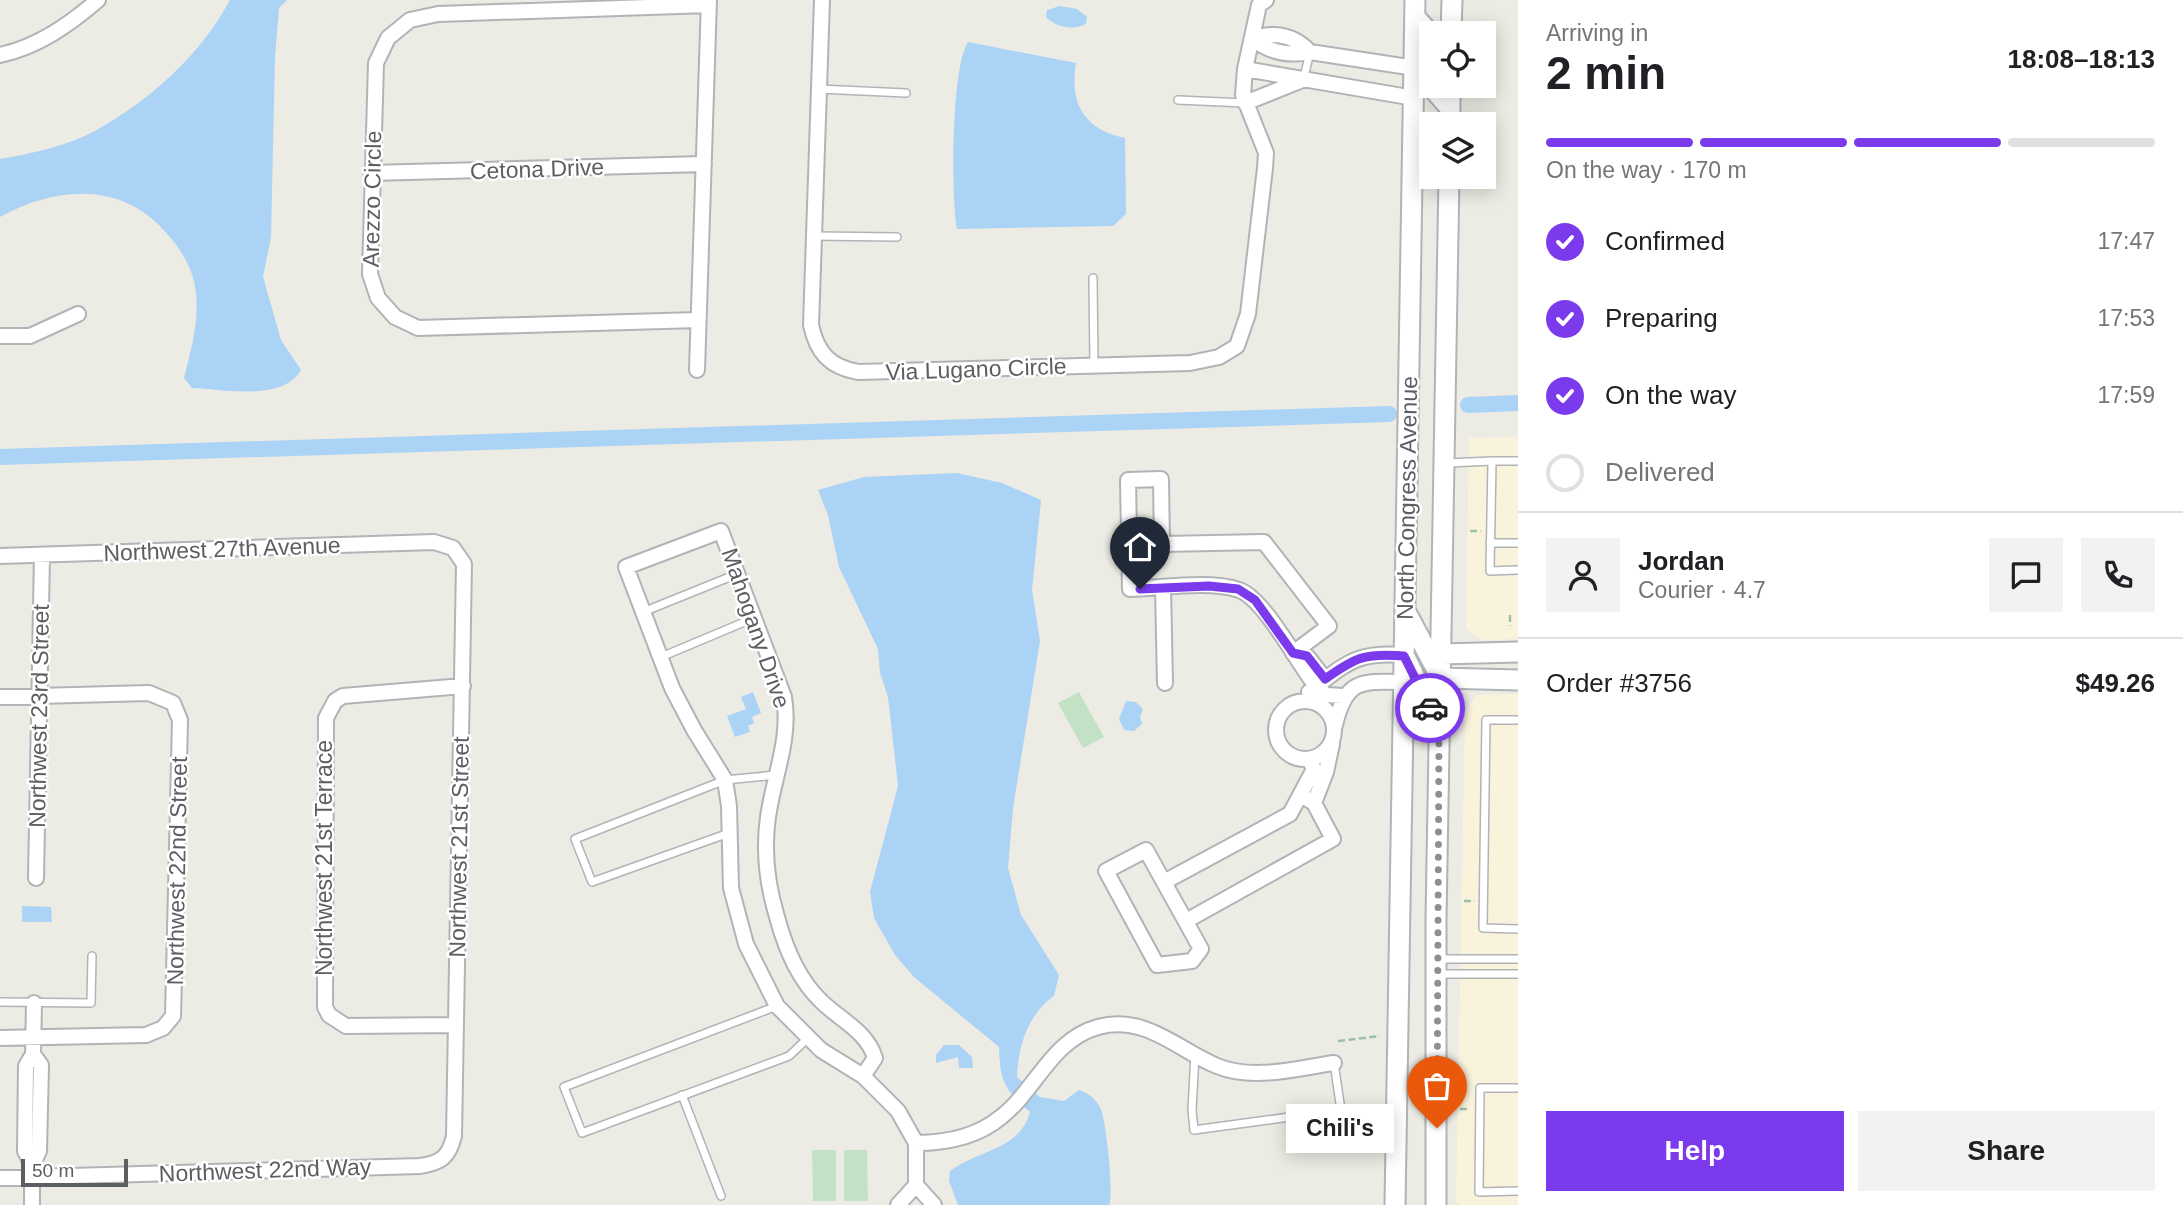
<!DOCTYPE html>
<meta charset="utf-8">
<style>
body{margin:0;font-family:Arial,sans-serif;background:#f2f2f2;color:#202124;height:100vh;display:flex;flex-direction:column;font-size:26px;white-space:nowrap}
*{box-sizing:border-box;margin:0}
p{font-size:23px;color:#757577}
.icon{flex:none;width:38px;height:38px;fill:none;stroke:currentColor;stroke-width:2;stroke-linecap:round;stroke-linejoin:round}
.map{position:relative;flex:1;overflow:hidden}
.sheet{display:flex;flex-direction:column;background:#fff;width:665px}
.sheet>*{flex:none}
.buttons{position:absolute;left:1419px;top:21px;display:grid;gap:14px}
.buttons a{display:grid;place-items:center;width:77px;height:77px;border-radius:0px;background:#fff;box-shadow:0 4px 18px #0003;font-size:35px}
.scale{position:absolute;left:21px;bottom:18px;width:107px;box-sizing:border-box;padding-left:7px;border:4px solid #5c5f62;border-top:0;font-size:19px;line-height:24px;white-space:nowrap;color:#5c5f62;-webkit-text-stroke:5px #fff;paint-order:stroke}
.pin{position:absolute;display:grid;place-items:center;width:60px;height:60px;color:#fff;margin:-72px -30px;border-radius:50% 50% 50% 0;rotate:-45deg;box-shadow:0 0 7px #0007}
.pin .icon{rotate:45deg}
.courier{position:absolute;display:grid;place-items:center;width:70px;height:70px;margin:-35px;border:5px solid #7c3aed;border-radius:50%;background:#fff;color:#222;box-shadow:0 2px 9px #0007}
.bubble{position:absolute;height:49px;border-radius:0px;background:#fff;box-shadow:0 4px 18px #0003;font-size:23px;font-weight:600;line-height:49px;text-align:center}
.head em{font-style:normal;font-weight:600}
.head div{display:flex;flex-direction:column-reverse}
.head{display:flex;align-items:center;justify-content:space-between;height:119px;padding:0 28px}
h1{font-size:46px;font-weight:600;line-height:52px}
.bar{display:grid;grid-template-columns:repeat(4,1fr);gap:10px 7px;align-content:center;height:84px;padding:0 28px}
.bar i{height:9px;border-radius:5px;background:#e0e0e0}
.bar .on{background:#7c3aed}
.bar p{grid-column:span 4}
.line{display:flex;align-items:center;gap:18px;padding:0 28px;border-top:2px solid #e0e0e0}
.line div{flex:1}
.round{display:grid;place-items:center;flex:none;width:74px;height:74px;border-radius:0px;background:#f2f2f2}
ol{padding:0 28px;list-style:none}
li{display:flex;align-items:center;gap:21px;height:77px}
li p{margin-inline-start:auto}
li .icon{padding:7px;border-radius:50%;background:#7c3aed;color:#fff;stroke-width:4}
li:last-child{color:#757577}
li i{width:38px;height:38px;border:4px solid #e0e0e0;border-radius:50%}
.button{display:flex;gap:14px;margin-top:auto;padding:14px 28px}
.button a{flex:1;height:80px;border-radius:0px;background:#7c3aed;color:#fff;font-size:28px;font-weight:600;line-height:80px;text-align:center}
.button a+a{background:#f2f2f2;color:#202124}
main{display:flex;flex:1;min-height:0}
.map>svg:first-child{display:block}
.commercial{fill:#faf3dc}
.green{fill:#c3e1c4}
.water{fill:#abd3f5}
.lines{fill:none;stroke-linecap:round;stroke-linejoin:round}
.canal{stroke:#abd3f5;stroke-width:16}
.lane-casing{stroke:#b1b4b7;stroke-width:10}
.street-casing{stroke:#b1b4b7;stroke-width:18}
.secondary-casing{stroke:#b0b3b7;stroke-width:23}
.path{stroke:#9cc0a6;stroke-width:2.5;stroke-dasharray:7 3.5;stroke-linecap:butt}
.lane{stroke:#fff;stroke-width:7}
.street{stroke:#fff;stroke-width:14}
.secondary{stroke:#fff;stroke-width:19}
.done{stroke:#8e9090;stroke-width:7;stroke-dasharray:0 12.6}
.route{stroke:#7c3aed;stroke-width:9}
.labels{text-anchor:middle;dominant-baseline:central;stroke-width:5;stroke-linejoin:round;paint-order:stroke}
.street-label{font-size:23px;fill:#5c5f62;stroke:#fff}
</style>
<main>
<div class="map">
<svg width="1518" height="1205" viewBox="0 0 1518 1205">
<rect width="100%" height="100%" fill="#ecebe4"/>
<path class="commercial" d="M1518 437V639L1481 640 1466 628 1469 438Z
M1518 694V1205H1460L1456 1202 1465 712 1477 695Z"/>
<path class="green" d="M1079 692 1104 737 1083 748 1058 703Z
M812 1150H836V1201H813Z
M844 1150H867L868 1201H844Z"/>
<path class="water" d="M230 0H287L279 8 275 57 271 237 263 277 281 340 301 370C283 402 223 389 192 388L184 378C191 350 199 323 196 293 194 272 183 252 169 236 125 181 57 185 0 217V159C29 154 66 146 93 132 149 101 200 56 230 0Z
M1060 6 1077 9 1087 17 1086 24C1073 31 1056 27 1046 17L1047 10Z
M968 42 1076 63C1069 103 1084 130 1125 138L1126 214 1113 226 957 229C951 197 951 68 968 42Z
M957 473 1002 483 1041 500 1032 590 1040 641 1013 808 1008 868 1021 915 1059 975 1054 996C1028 1014 1018 1046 1017 1077L1040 1097 1064 1101 1079 1090C1089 1094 1094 1097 1100 1107 1106 1118 1114 1194 1109 1205H958L949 1181 950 1171C977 1150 1020 1150 1030 1112 1004 1089 1000 1081 999 1047L914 977 895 955 874 918 870 892 898 786 888 697 880 673 878 649 839 567 828 515 818 490 864 477Z
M753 692 761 713 752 717 754 723 748 726 750 732 735 737 727 716 746 709 741 697Z
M1126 701 1136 702 1143 709 1140 717 1142 724 1134 731 1124 730 1119 719Z
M22 906 51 907 52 922H22Z
M944 1045H959L972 1057 973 1068H959L958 1057 936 1063V1055Z"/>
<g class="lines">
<path class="canal" d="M1468 405 1518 403
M0 457 1389 414"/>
<g class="lane-casing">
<path id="lane" d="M1304 77 1310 52
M819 89 906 93
M1178 100 1245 103
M814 236 897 237
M1093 278 1094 365
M1518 461H1492L1490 571 1518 570
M1447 463 1492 461
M1490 543H1518
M643 612 737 574
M661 657 754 618
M1518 720H1486L1483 928 1518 929
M729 833 592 882 575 839 725 780 776 775
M1438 959H1518
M1437 974H1518
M0 1002 91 1003 92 956
M777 1006 564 1087 582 1133 789 1056 807 1039
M1195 1054 1192 1110 1194 1130 1341 1110 1334 1063
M1518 1088H1480L1479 1192 1518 1191
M682 1095 721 1196"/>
</g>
<g class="street-casing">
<path id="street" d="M822 0 811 325C817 353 830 367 858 372L1190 363 1219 357 1237 346 1248 314 1265 168 1266 153 1243 95 1245 69 1259 5 1266 0
M1253 39C1274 31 1294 35 1310 52L1415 68
M1253 39C1269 52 1289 56 1310 52
M0 55C38 47 70 24 98 0
M1245 69 1414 98
M1245 103 1300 81
M371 173 704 164
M698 320 418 328 395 317 378 298 370 274 376 63 388 38 410 20 438 14 709 5
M0 336H30L78 314
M697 370 709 0
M1129 545 1162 544
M0 556 434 542 453 548 464 564 454 1136C449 1157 441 1163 420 1166L0 1178
M1163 588 1165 683
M1293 653 1329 626 1264 542 1162 544 1161 479 1128 480 1130 589C1161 588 1211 580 1239 590 1264 598 1298 664 1316 686L1326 695 1344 696
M1293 653 1307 656 1325 679
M1309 692C1347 663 1354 652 1404 655
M0 697 149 693 173 703 180 720 173 1016 163 1028 146 1035 0 1038
M1276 730a29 29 0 1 1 58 0a29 29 0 1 1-58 0Z
M1335 725C1346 679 1361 681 1404 682
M1314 803 1326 772 1332 744
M1146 850 1201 949 1192 961 1157 965 1106 871Z
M36 878 42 555
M1164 882 1290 814 1314 769 1309 759
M1186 921 1333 839 1314 803 1302 796
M455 1025 346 1026 329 1015 325 1007 326 718 335 701 343 696 463 686
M863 1076 821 1050 777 1006 746 944 731 888 729 806 725 780 694 730 672 688 626 567 721 531 784 697C791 739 774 775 768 817 763 852 767 884 777 917 785 947 798 979 821 1001 840 1020 867 1031 875 1058L863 1076 898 1111 916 1143V1185L934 1205
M916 1143C947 1143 977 1137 1001 1117 1036 1090 1051 1040 1098 1027 1145 1014 1178 1050 1217 1066 1253 1081 1298 1068 1334 1063
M32 1166 25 1151 26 1066 33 1054 34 1003
M32 1205V1166L39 1151 41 1065 33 1054
M898 1205 916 1185"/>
</g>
<g class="secondary-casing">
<path id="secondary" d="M1415 17 1432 36
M1451 33 1452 0
M1415 68 1450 108
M1450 124V86
M1407 614 1439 674
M1441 654 1518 652
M1406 659 1437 723
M1441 678 1518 680
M1395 1205 1415 0
M1436 1205V918L1449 177"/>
</g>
<path class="path" d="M1470 531H1481
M1510 615V626
M1464 901H1475
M1338 1041 1380 1036
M1460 1109H1470"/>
<use href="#lane" class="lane"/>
<use href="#street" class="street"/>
<use href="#secondary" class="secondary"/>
</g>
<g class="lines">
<path class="done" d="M1430 708 1439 727 1437 1128"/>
<path class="route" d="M1140 589 1209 586 1238 589 1255 600 1293 653 1307 656 1325 679C1356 657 1365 653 1404 656L1430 708"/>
</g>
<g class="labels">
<g class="street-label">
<text transform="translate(537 169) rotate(-2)">Cetona Drive</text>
<text transform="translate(372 199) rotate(-89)">Arezzo Circle</text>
<text transform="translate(976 369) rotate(-2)">Via Lugano Circle</text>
<text transform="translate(1407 498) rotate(-89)">North Congress Avenue</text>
<text transform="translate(222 549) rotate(-2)">Northwest 27th Avenue</text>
<text transform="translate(756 628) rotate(71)">Mahogany Drive</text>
<text transform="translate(39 716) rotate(-89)">Northwest 23rd Street</text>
<text transform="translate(459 847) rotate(-89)">Northwest 21st Street</text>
<text transform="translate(324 858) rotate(-90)">Northwest 21st Terrace</text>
<text transform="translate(177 871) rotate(-89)">Northwest 22nd Street</text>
<text transform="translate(265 1170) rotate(-2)">Northwest 22nd Way</text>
</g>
</g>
</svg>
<div class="buttons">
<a><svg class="icon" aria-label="locate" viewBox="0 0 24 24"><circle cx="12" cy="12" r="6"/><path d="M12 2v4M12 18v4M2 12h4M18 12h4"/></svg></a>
<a><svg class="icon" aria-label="layers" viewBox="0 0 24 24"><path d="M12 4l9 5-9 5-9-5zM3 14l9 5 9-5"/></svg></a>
</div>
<div class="scale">50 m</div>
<div class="pin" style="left:1437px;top:1128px;background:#ea580c"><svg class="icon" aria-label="bag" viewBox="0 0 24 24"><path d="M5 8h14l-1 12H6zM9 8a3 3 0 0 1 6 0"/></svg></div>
<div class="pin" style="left:1140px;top:589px;background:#1f2937"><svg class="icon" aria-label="home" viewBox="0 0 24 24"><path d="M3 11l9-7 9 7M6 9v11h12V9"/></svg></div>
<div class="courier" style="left:1430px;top:708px"><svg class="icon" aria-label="car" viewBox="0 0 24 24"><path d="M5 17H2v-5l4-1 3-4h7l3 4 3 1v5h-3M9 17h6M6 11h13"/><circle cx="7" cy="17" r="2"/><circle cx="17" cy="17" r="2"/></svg></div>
<div class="bubble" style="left:1286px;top:1104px;width:108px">Chili's</div>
</div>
<section class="sheet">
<div class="head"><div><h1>2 min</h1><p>Arriving in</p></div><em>18:08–18:13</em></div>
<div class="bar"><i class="on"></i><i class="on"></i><i class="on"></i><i></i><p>On the way · 170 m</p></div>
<ol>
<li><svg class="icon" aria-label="check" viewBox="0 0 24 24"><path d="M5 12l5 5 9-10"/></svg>Confirmed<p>17:47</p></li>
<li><svg class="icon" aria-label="check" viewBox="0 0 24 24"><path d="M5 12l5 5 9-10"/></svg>Preparing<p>17:53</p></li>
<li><svg class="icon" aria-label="check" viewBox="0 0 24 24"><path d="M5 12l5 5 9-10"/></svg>On the way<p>17:59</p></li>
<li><i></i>Delivered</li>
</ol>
<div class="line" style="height:126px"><a class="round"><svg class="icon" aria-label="person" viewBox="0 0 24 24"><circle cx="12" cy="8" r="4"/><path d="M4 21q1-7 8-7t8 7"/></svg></a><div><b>Jordan</b><p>Courier · 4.7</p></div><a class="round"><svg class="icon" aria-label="chat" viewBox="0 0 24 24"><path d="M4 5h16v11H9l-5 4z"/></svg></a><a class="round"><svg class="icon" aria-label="phone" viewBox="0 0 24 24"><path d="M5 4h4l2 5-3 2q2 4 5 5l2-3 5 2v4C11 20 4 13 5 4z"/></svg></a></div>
<div class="line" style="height:91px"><div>Order #3756</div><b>$49.26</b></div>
<div class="button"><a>Help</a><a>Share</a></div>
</section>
</main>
